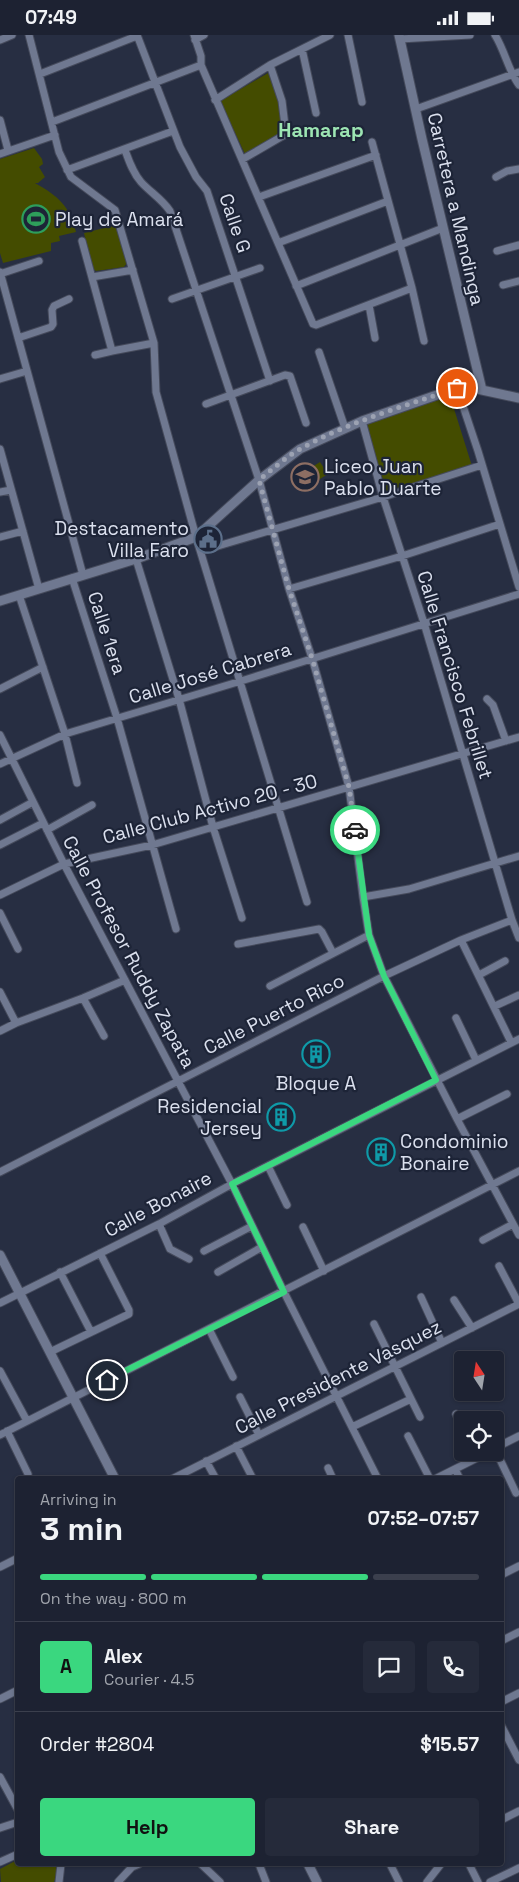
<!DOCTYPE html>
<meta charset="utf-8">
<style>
body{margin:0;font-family:"Space Grotesk",sans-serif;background:#252a3a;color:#f1f3f6;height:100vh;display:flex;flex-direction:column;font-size:19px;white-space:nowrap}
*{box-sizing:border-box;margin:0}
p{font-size:16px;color:#a0a4ac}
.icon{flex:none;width:28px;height:28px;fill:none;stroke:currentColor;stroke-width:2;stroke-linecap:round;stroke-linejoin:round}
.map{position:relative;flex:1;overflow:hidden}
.drawer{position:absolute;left:15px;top:1441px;width:489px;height:390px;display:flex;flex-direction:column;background:#1d2232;border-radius:5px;box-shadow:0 1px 4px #0004,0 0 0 1px #3b3f4d}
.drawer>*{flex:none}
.needle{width:32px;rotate:348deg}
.buttons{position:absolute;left:454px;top:1316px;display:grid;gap:10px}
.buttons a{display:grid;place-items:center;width:50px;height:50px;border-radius:5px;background:#1d2232;box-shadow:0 1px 4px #0004,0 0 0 1px #3b3f4d;font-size:25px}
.pin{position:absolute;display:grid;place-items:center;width:42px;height:42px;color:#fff;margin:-21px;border:2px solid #fff;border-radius:50%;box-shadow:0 1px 5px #0007}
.courier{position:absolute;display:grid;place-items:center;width:50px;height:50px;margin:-25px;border:4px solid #3ad77f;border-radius:50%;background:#fff;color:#222;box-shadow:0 1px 6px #0007}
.headline em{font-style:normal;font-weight:700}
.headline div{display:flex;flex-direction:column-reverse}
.headline{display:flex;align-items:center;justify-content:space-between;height:85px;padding:0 25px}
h1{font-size:32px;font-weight:700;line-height:38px}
.bar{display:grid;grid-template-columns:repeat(4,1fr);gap:8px 5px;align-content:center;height:60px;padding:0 25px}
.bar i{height:6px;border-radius:4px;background:#3b3f4d}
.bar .current{background:#3ad77f}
.bar p{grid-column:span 4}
.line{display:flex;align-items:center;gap:12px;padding:0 25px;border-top:1px solid #3b3f4d}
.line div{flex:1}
.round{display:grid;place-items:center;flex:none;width:52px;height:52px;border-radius:5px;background:#252a3a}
.cta{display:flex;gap:10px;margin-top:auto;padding:10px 25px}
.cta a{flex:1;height:58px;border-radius:5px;background:#3ad77f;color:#111;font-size:20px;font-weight:700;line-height:58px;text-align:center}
.cta a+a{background:#252a3a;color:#f1f3f6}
.status{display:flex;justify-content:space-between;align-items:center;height:35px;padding:0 25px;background:#1d2232;direction:ltr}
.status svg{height:14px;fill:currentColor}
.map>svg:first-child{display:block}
.green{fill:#444c00}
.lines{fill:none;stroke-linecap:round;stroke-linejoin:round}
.minor-casing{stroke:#454a5b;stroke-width:9}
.tertiary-casing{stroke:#454a5b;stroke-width:11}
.minor{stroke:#6f7890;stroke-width:7}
.tertiary{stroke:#6f7890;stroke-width:9}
.done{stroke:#9ca2b2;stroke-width:5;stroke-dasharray:0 9}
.route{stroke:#3ad77f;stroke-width:6}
.labels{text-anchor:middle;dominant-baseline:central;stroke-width:4.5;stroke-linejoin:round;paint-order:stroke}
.street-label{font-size:19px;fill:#dbe0ee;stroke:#1d2437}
.poi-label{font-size:19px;fill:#dbe0ee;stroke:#1d2437;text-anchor:start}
.neighbourhood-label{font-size:20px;font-weight:bold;fill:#9de5b3;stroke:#1d2437}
</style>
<div class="status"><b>07:49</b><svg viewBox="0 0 49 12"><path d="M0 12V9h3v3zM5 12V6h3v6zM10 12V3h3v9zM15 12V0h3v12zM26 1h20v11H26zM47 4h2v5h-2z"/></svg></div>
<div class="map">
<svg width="519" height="1847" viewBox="0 0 519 1847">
<rect width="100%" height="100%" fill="#272e42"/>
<path class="green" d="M268 38 279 66 284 96 245 119 220 66Z
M34 113 42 124 43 129 39 132 45 142 38 148H35C58 161 70 171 76 197L59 201 60 206 51 208V216L3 228 0 218V124Z
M116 190 127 228 124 232 96 236 92 233 84 198Z
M450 361 472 431 387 457 365 388Z
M320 427 328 439 304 454 296 442Z
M17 1825 18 1829H56V1842L54 1847H1L0 1834Z"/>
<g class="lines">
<g class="minor-casing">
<path id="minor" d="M29 0 59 117 71 142 115 175 154 308 156 357 196 502 307 867
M137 0 180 112 196 142 207 156 270 346
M194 0 201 21V30L313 289 316 290 412 253
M348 0 362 67
M495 0C505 16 508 35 519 50
M400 4 470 0
M0 5 12 0
M195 5 204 0
M302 14 316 78
M40 39 137 1
M215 65 270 30 330 0
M416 74 519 37
M0 85 8 115
M52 87 201 30
M372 107 412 253 424 306
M125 115C129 126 133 138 141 147 150 157 162 164 170 176L259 445 289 554 312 623 349 752 363 862 369 900 384 941 457 1084 519 1200
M0 119 55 100
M243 124 286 99 282 66 270 30
M67 135 173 96
M496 142 507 136 519 134
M259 162 376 120
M82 206 112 316 154 308
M278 208 388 166
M497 216 519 210
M0 237 83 540
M0 239 39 226
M92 242 133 235
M503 250 519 246
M296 251 443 193
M172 264 260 233
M369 270 375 303
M18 303 51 292 53 289 52 275 54 271 69 264
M319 317 345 393
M95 320 112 316
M0 344 27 336
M457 353 478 416 519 552
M206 369 285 340 290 341 306 388
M362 386 383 462 424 588 512 885 519 903
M0 414 39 554
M0 457 11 455
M0 502 23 496
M201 516 383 462 482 430
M136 524 179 664 213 792 242 883
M72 543 117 683 176 894
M289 554 402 521 500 489
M19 560 65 699 77 748
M0 654 43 632
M487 664 493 670 506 706
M0 700 64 829 232 1149 284 1257 378 1444
M0 729 65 699 241 646 519 559
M0 785 33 767
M47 795 92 770
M0 810 43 788
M0 860 64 829 152 810 519 702
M363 862 409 854 519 821
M0 878 18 914
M461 905 511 1007
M238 909 319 894 322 897 333 918
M479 940 505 926
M270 951 369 900
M0 957 16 988
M83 963 104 1001
M495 971 519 960
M456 983 476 1025
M0 996 16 988 83 963 125 945
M457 1084 507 1059
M268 1131 287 1170
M0 1137 384 941 461 905 512 885
M159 1189 170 1214 189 1224
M303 1192 324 1236
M483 1205 513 1189
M204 1216 252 1191
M499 1231 519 1269
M60 1237 91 1297
M218 1237 262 1212
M421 1262 442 1308
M454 1265 472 1293
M0 1268 159 1189 232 1149 519 1004
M374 1289 420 1382
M209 1294 233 1342
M50 1317 129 1279V1275L100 1218
M0 1336 27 1386
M240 1362 259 1400
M456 1379 462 1392
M352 1392 411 1364
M7 1396 28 1439
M0 1400 519 1136
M408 1401 430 1444
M236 1411 253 1444
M495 1413 519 1401
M495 1414 516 1458
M206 1426 216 1444
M328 1433 333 1444
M455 1434 460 1444
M172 1444 519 1269
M435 1444 487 1418
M0 1532 18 1523
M501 1540 519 1531
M501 1606 519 1597
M0 1664 18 1655
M501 1667 519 1658
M501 1690 519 1725
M0 1742 18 1775
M501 1785 519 1776
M0 1793 18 1787
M0 1827 18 1819
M201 1829 220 1847
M259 1829 266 1847
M390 1829 399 1847
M469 1829 478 1847
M59 1847 61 1829
M118 1847 132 1832 139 1829
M427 1847 441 1829
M490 1847 519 1833"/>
</g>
<g class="tertiary-casing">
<path id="tertiary" d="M399 0 422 104 482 355
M0 566 136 524 196 502 259 445 300 414 362 386 457 353 468 352 519 363
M0 1220 115 1444
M308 1829 317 1847"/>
</g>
<use href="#minor" class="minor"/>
<use href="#tertiary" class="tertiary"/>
</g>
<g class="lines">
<path class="done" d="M355 795 349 752 312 623 289 554 259 445C273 434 287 421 302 413 351 386 405 371 457 353"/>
<path class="route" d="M107 1345 284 1257 232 1149 436 1045 384 941 369 900 355 795"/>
</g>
<defs>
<g id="stadium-ring" transform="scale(1.4375)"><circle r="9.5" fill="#1d2437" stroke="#2e9e5b" stroke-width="1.5"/><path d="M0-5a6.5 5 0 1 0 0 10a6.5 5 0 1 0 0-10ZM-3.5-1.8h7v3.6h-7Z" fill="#2e9e5b"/></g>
<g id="school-ring" transform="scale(1.4375)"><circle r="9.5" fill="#1d2437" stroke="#8d6e63" stroke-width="1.5"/><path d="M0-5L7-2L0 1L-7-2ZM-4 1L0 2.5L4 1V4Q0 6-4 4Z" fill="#8d6e63"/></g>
<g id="civic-ring" transform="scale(1.4375)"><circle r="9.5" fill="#1d2437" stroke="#5c6f8a" stroke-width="1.5"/><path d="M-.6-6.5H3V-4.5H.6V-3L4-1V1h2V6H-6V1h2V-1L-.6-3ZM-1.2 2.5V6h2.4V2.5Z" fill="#5c6f8a"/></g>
<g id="building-ring" transform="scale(1.4375)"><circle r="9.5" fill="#1d2437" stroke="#0f9aa8" stroke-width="1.5"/><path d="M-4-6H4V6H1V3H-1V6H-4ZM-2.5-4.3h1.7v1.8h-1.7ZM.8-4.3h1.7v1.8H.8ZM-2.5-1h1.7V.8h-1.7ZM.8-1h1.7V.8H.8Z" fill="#0f9aa8"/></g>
</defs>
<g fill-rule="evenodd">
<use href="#stadium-ring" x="36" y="184"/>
<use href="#school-ring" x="305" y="442"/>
<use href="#civic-ring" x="208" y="504"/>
<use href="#building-ring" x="316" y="1019"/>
<use href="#building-ring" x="281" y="1082"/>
<use href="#building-ring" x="381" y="1117"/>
</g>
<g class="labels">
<g class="street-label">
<text transform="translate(456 174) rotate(77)">Carretera a Mandinga</text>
<text transform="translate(235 188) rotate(71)">Calle G</text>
<text transform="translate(107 598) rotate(72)">Calle 1era</text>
<text transform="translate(210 638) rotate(-17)">Calle José Cabrera</text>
<text transform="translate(455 640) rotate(73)">Calle Francisco Febrillet</text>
<text transform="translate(210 774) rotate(-15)">Calle Club Activo 20 - 30</text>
<text transform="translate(129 917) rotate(62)">Calle Profesor Ruddy Zapata</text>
<text transform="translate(274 979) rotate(-27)">Calle Puerto Rico</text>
<text transform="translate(158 1169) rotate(-28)">Calle Bonaire</text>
<text transform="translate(338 1342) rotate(-27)">Calle Presidente Vasquez</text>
</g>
<g class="poi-label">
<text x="55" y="184">Play de Amará</text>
<text x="324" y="431">Liceo Juan<tspan x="324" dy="22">Pablo Duarte</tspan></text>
<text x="189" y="493" text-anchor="end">Destacamento<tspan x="189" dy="22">Villa Faro</tspan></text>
<text x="316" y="1048" text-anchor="middle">Bloque A</text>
<text x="262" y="1071" text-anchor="end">Residencial<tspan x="262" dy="22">Jersey</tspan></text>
<text x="400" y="1106">Condominio<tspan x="400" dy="22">Bonaire</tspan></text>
</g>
<g class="neighbourhood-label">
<text x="321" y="95">Hamarap</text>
</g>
</g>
</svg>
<div class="buttons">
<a><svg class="needle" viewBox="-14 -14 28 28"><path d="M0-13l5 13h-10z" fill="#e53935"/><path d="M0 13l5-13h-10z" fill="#a0a4ac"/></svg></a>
<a><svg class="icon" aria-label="locate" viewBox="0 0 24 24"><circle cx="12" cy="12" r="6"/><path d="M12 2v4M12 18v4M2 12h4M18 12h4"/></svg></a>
</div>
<div class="pin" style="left:457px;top:353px;background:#ea580c"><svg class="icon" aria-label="bag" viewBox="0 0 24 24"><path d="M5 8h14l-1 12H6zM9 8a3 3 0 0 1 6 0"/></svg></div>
<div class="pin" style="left:107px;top:1345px;background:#1f2937"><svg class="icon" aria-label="home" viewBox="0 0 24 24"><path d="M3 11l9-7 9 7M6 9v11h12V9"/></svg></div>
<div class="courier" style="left:355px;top:795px"><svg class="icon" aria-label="car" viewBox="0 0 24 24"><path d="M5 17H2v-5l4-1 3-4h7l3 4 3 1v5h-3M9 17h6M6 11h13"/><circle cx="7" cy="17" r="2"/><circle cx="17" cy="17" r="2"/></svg></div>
<section class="drawer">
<div class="headline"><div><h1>3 min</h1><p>Arriving in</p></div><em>07:52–07:57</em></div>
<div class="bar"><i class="current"></i><i class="current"></i><i class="current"></i><i></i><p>On the way · 800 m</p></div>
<div class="line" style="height:90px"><b class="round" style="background:#3ad77f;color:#111">A</b><div><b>Alex</b><p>Courier · 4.5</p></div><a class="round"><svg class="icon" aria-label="chat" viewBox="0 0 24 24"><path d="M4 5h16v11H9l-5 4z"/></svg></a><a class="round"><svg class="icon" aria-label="phone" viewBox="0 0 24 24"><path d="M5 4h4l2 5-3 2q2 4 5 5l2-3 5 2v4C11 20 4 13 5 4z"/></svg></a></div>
<div class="line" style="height:65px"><div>Order #2804</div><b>$15.57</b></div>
<div class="cta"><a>Help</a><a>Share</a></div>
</section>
</div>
